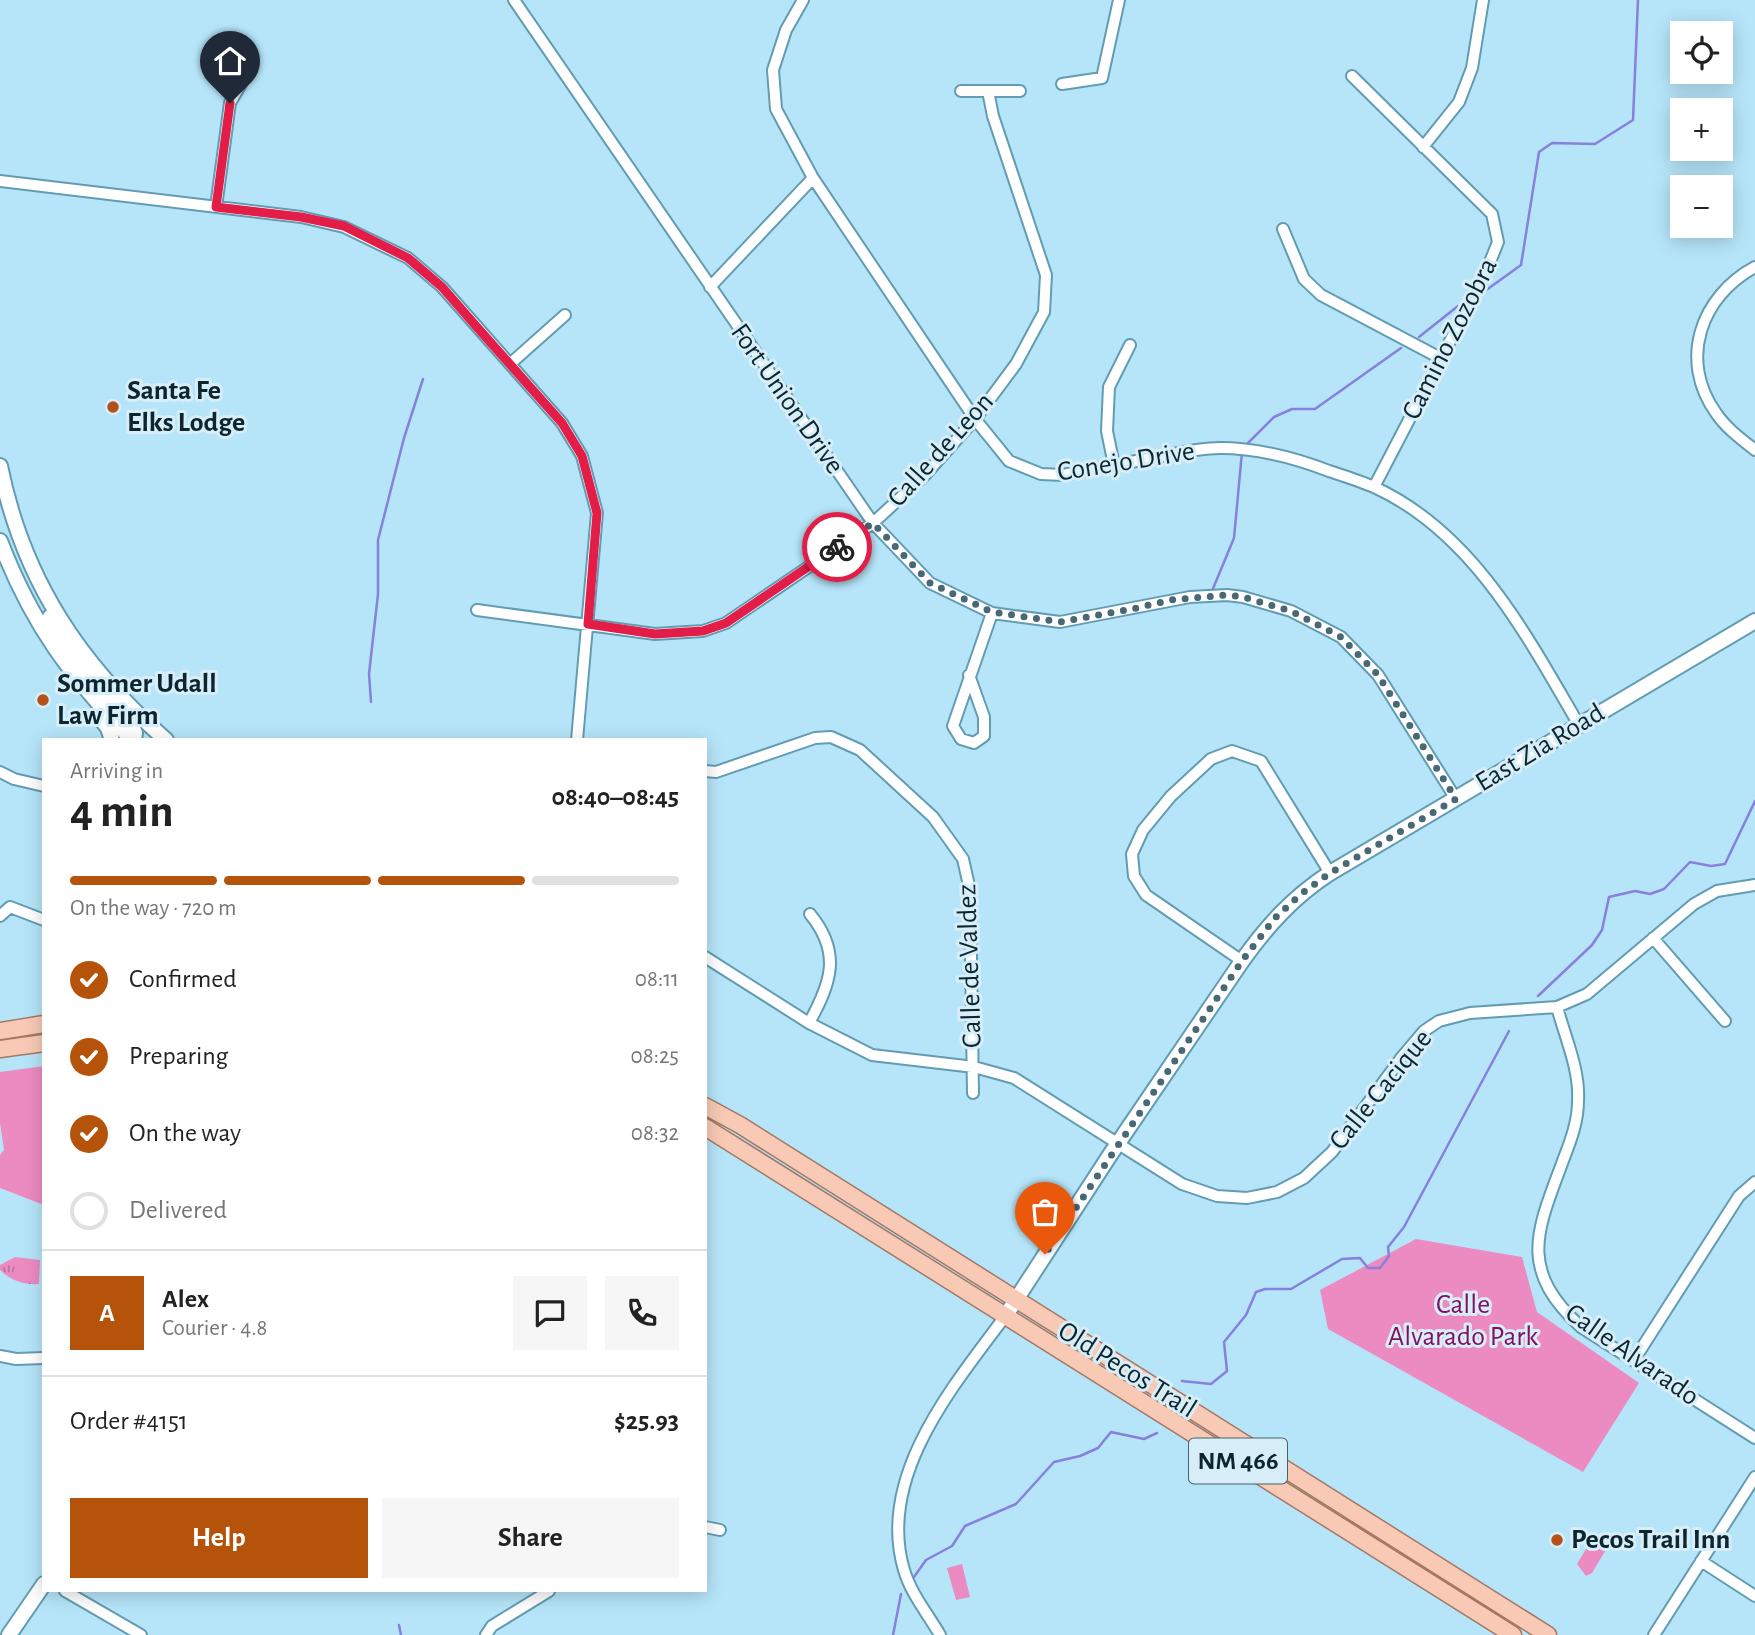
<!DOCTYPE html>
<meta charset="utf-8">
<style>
body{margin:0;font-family:"Alegreya Sans",sans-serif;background:#f6f6f6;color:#222;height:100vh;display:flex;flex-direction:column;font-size:26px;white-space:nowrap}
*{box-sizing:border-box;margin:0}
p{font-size:23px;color:#767676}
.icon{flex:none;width:38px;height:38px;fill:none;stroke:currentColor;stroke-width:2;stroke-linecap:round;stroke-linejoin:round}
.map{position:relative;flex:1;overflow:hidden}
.details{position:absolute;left:42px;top:738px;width:665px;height:854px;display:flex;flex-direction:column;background:#fff;border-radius:0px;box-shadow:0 4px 18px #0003}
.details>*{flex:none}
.buttons{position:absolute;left:1670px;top:21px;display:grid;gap:14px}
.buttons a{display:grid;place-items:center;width:63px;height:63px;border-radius:0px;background:#fff;box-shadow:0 4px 18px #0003;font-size:35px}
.pin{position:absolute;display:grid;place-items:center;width:60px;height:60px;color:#fff;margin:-72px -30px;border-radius:50% 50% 50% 0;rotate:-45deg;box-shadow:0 0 7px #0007}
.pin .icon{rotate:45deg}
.courier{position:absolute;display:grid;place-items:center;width:70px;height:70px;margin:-35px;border:5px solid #e11d48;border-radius:50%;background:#fff;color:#222;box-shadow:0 2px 9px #0007}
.headline em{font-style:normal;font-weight:700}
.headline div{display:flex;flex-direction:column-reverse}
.headline{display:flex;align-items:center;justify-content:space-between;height:119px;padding:0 28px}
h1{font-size:46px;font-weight:700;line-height:52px}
.bar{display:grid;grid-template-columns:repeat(4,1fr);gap:10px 7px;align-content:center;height:84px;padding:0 28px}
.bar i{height:9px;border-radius:5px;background:#e0e0e0}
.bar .on{background:#b45309}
.bar p{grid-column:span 4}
.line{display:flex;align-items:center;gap:18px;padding:0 28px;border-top:2px solid #e0e0e0}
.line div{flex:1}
.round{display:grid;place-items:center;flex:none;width:74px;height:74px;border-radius:0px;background:#f6f6f6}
ol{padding:0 28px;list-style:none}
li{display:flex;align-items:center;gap:21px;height:77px}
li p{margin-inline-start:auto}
li .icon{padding:7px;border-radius:50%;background:#b45309;color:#fff;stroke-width:4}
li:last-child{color:#767676}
li i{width:38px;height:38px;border:4px solid #e0e0e0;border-radius:50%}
.primary-button{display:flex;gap:14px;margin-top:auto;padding:14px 28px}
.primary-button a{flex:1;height:80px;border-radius:0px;background:#b45309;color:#fff;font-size:28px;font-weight:700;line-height:80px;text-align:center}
.primary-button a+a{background:#f6f6f6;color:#222}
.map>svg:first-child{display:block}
.grass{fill:url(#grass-tufts)}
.park{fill:#ec8bc2}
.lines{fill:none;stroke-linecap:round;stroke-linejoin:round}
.stream{stroke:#8780dc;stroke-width:2.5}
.street-casing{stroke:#629cb3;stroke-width:14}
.secondary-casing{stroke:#629cb3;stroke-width:18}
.primary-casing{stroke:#a37965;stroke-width:19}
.street{stroke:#fff;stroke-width:10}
.secondary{stroke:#fff;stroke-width:14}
.primary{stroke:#f8cab5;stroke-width:16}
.done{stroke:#486875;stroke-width:7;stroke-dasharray:0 12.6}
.route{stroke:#e11d48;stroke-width:9}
.poi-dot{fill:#b45119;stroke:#d7eef8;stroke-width:2.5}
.labels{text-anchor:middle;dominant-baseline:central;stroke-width:6;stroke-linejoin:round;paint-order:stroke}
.shield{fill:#d7eef8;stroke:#49616b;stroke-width:2}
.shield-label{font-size:26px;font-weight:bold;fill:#0c252e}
.street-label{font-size:28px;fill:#0c252e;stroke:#d7eef8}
.poi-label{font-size:28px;font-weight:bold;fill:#0c252e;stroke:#d7eef8;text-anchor:start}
.park-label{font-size:28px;fill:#840e5f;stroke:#d7eef8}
</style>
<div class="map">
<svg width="1755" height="1635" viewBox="0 0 1755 1635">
<defs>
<pattern id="grass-tufts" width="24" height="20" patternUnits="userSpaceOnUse" patternTransform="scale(1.75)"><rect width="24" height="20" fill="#ec8bc2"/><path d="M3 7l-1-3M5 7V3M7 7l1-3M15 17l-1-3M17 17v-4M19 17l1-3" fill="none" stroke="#be719e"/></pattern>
</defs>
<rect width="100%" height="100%" fill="#b6e5f9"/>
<path class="grass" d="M15 1257 40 1260 39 1284C23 1285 12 1281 0 1270V1265Z"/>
<path class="park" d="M44 1066V1205L0 1188V1155L4 1150 0 1123V1072Z
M1416 1239 1522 1257 1537 1312 1639 1383 1583 1472 1328 1329 1320 1290Z
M1592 1539 1607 1548 1592 1573 1586 1576 1577 1564Z
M962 1564 970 1597 956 1600 947 1568Z"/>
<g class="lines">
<path class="stream" d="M1485 291 1521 265 1539 152 1552 143 1595 144 1633 120 1638 0
M1419 337 1458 306
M1245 446 1274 417 1292 409H1315L1401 348
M1212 591 1234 538 1242 452
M371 702 369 674 378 594V540L404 438 423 379
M1538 996 1592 945 1602 930 1609 897 1635 891 1650 894 1664 889 1690 862 1711 866 1725 864 1755 801
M1182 1381 1211 1384 1227 1371 1224 1342 1246 1315 1256 1292 1265 1289H1291L1342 1259 1360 1258 1368 1268H1380L1389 1256 1388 1247 1404 1227 1509 1031
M914 1577 926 1560 952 1546 965 1526 1016 1504 1054 1462 1080 1456 1098 1448 1111 1432 1144 1439 1157 1433
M399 1625 401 1635
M893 1635 901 1594"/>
<g class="street-casing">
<path id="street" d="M514 0 873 523 930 583 992 613 1060 622 1190 597 1227 595 1243 597 1291 611 1341 637 1378 675 1456 799
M803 0 786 30 773 70 776 109 813 178 975 419 1009 461 1041 474 1063 475C1094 469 1126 463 1157 457 1178 453 1199 448 1220 448 1257 448 1295 458 1329 471 1344 476 1360 481 1374 487 1473 532 1527 636 1579 725
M1352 76 1492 214 1498 242 1486 272 1374 487
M1062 84 1102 78 1119 0
M961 91H1020
M1423 147 1459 102 1472 68 1483 0
M0 181 301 217 344 227 408 258 442 287 562 423 582 456 597 513 577 740
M216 207 230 103 241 84
M1283 229 1304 279 1321 295 1442 359
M1755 267C1701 296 1678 360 1716 413 1726 428 1741 439 1755 450
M710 287 813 178
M510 364 565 315
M1114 465 1107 431 1109 387 1130 345
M477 610 655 634 703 631 726 623 873 523 925 475 975 419 1016 364 1044 312 1046 275 993 116 988 91
M969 675 984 717V736L974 743 961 739 953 726 992 613
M705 771 716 772 815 738 831 737 860 750 933 817 963 859 970 890 973 1093
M0 772 14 779 44 786
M0 916 10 907 44 920
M1653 938 1725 1021
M705 957 809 1023 872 1055 974 1067 1014 1078 1182 1184 1217 1196 1247 1198 1277 1192 1304 1178 1332 1152 1402 1057 1424 1031 1439 1021 1470 1013 1557 1007 1587 994 1694 904 1717 891 1755 885
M1242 961 1146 895 1134 876 1132 854 1143 830 1171 796 1211 759 1232 751 1261 761 1330 873
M1557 1007C1565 1037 1580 1070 1578 1101 1578 1121 1571 1140 1564 1158 1538 1229 1516 1268 1581 1327L1755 1438
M809 1023C831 983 842 953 810 914
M0 1356 16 1359 44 1358
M1634 1360 1739 1196 1755 1182
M705 1527 720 1530
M1701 1561 1755 1596
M65 1591 141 1635
M486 1635 492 1626 549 1591
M940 1635C928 1614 911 1594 904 1570 876 1476 954 1385 1006 1315
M1654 1635 1755 1477"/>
</g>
<g class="secondary-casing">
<path id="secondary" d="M0 466C23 580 80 665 166 740
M0 541C32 625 71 676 132 740
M50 617C71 658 101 691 132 726L135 733 134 740
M99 716 108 728 112 740
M1006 1315 1110 1155 1242 961C1267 926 1293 897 1330 873L1755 621
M9 1635 44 1584"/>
</g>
<g class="primary-casing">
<path id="primary" d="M0 1031 44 1024
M0 1049 44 1043
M705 1106 740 1125 1548 1635
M705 1127 1513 1635"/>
</g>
<use href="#street" class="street"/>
<use href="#secondary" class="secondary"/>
<use href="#primary" class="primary"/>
</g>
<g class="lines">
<path class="done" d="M837 547 873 523 930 583 992 612 1060 622 1132 609 1171 600 1227 595 1243 597 1291 611 1341 637 1378 675 1456 799 1330 873 1301 894 1275 918 1242 961 1045 1254"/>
<path class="route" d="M230 103 216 207 301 217 344 226 408 258 442 287 476 326 562 423 582 456 597 513 588 624 655 634 703 631 726 623 837 547"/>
</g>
<g class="poi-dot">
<circle cx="113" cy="407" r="7"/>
<circle cx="43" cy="700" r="7"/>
<circle cx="1557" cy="1540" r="7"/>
</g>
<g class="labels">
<rect class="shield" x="1189" y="1438.5" width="98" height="45" rx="5"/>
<g class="shield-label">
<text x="1238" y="1461">NM 466</text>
</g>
<g class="street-label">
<text transform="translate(1450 339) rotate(-63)">Camino Zozobra</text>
<text transform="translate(787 399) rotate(55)">Fort Union Drive</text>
<text transform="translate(941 450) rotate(-48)">Calle de Leon</text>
<text transform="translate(1126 462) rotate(-9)">Conejo Drive</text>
<text transform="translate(1540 748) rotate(-31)">East Zia Road</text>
<text transform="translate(970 966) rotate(-92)">Calle de Valdez</text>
<text transform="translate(1381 1090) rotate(-51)">Calle Cacique</text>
<text transform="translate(1632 1355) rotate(35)">Calle Alvarado</text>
<text transform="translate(1127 1370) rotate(32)">Old Pecos Trail</text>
</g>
<g class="poi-label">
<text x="127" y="391">Santa Fe<tspan x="127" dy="32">Elks Lodge</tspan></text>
<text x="57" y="684">Sommer Udall<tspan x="57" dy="32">Law Firm</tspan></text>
<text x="1571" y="1540">Pecos Trail Inn</text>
</g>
<g class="park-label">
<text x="1463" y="1305">Calle<tspan x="1463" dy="32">Alvarado Park</tspan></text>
</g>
</g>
</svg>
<div class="buttons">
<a><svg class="icon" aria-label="locate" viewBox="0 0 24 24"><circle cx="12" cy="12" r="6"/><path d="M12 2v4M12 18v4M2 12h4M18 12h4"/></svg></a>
<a>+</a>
<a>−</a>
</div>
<div class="pin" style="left:1045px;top:1254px;background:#ea580c"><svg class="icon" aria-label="bag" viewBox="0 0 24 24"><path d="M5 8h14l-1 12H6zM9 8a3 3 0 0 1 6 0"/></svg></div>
<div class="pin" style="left:230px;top:103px;background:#1f2937"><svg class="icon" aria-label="home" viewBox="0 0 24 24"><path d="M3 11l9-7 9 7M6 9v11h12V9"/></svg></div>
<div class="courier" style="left:837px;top:547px"><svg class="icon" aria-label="bike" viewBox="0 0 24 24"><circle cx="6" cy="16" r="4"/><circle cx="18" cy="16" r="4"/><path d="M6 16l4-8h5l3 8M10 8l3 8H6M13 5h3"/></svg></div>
<section class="details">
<div class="headline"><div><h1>4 min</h1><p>Arriving in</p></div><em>08:40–08:45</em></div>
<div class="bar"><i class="on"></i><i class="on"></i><i class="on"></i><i></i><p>On the way · 720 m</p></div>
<ol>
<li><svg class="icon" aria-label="check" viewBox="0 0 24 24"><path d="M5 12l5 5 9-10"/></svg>Confirmed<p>08:11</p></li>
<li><svg class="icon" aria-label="check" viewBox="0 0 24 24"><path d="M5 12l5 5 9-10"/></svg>Preparing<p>08:25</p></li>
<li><svg class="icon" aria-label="check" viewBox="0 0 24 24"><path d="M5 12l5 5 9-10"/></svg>On the way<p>08:32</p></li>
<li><i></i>Delivered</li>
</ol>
<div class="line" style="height:126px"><b class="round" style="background:#b45309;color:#fff">A</b><div><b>Alex</b><p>Courier · 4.8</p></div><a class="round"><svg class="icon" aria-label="chat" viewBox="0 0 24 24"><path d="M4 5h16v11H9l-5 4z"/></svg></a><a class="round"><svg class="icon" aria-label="phone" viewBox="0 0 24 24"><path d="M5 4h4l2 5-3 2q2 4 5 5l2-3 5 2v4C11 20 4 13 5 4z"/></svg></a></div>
<div class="line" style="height:91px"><div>Order #4151</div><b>$25.93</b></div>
<div class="primary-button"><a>Help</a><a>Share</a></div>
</section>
</div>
